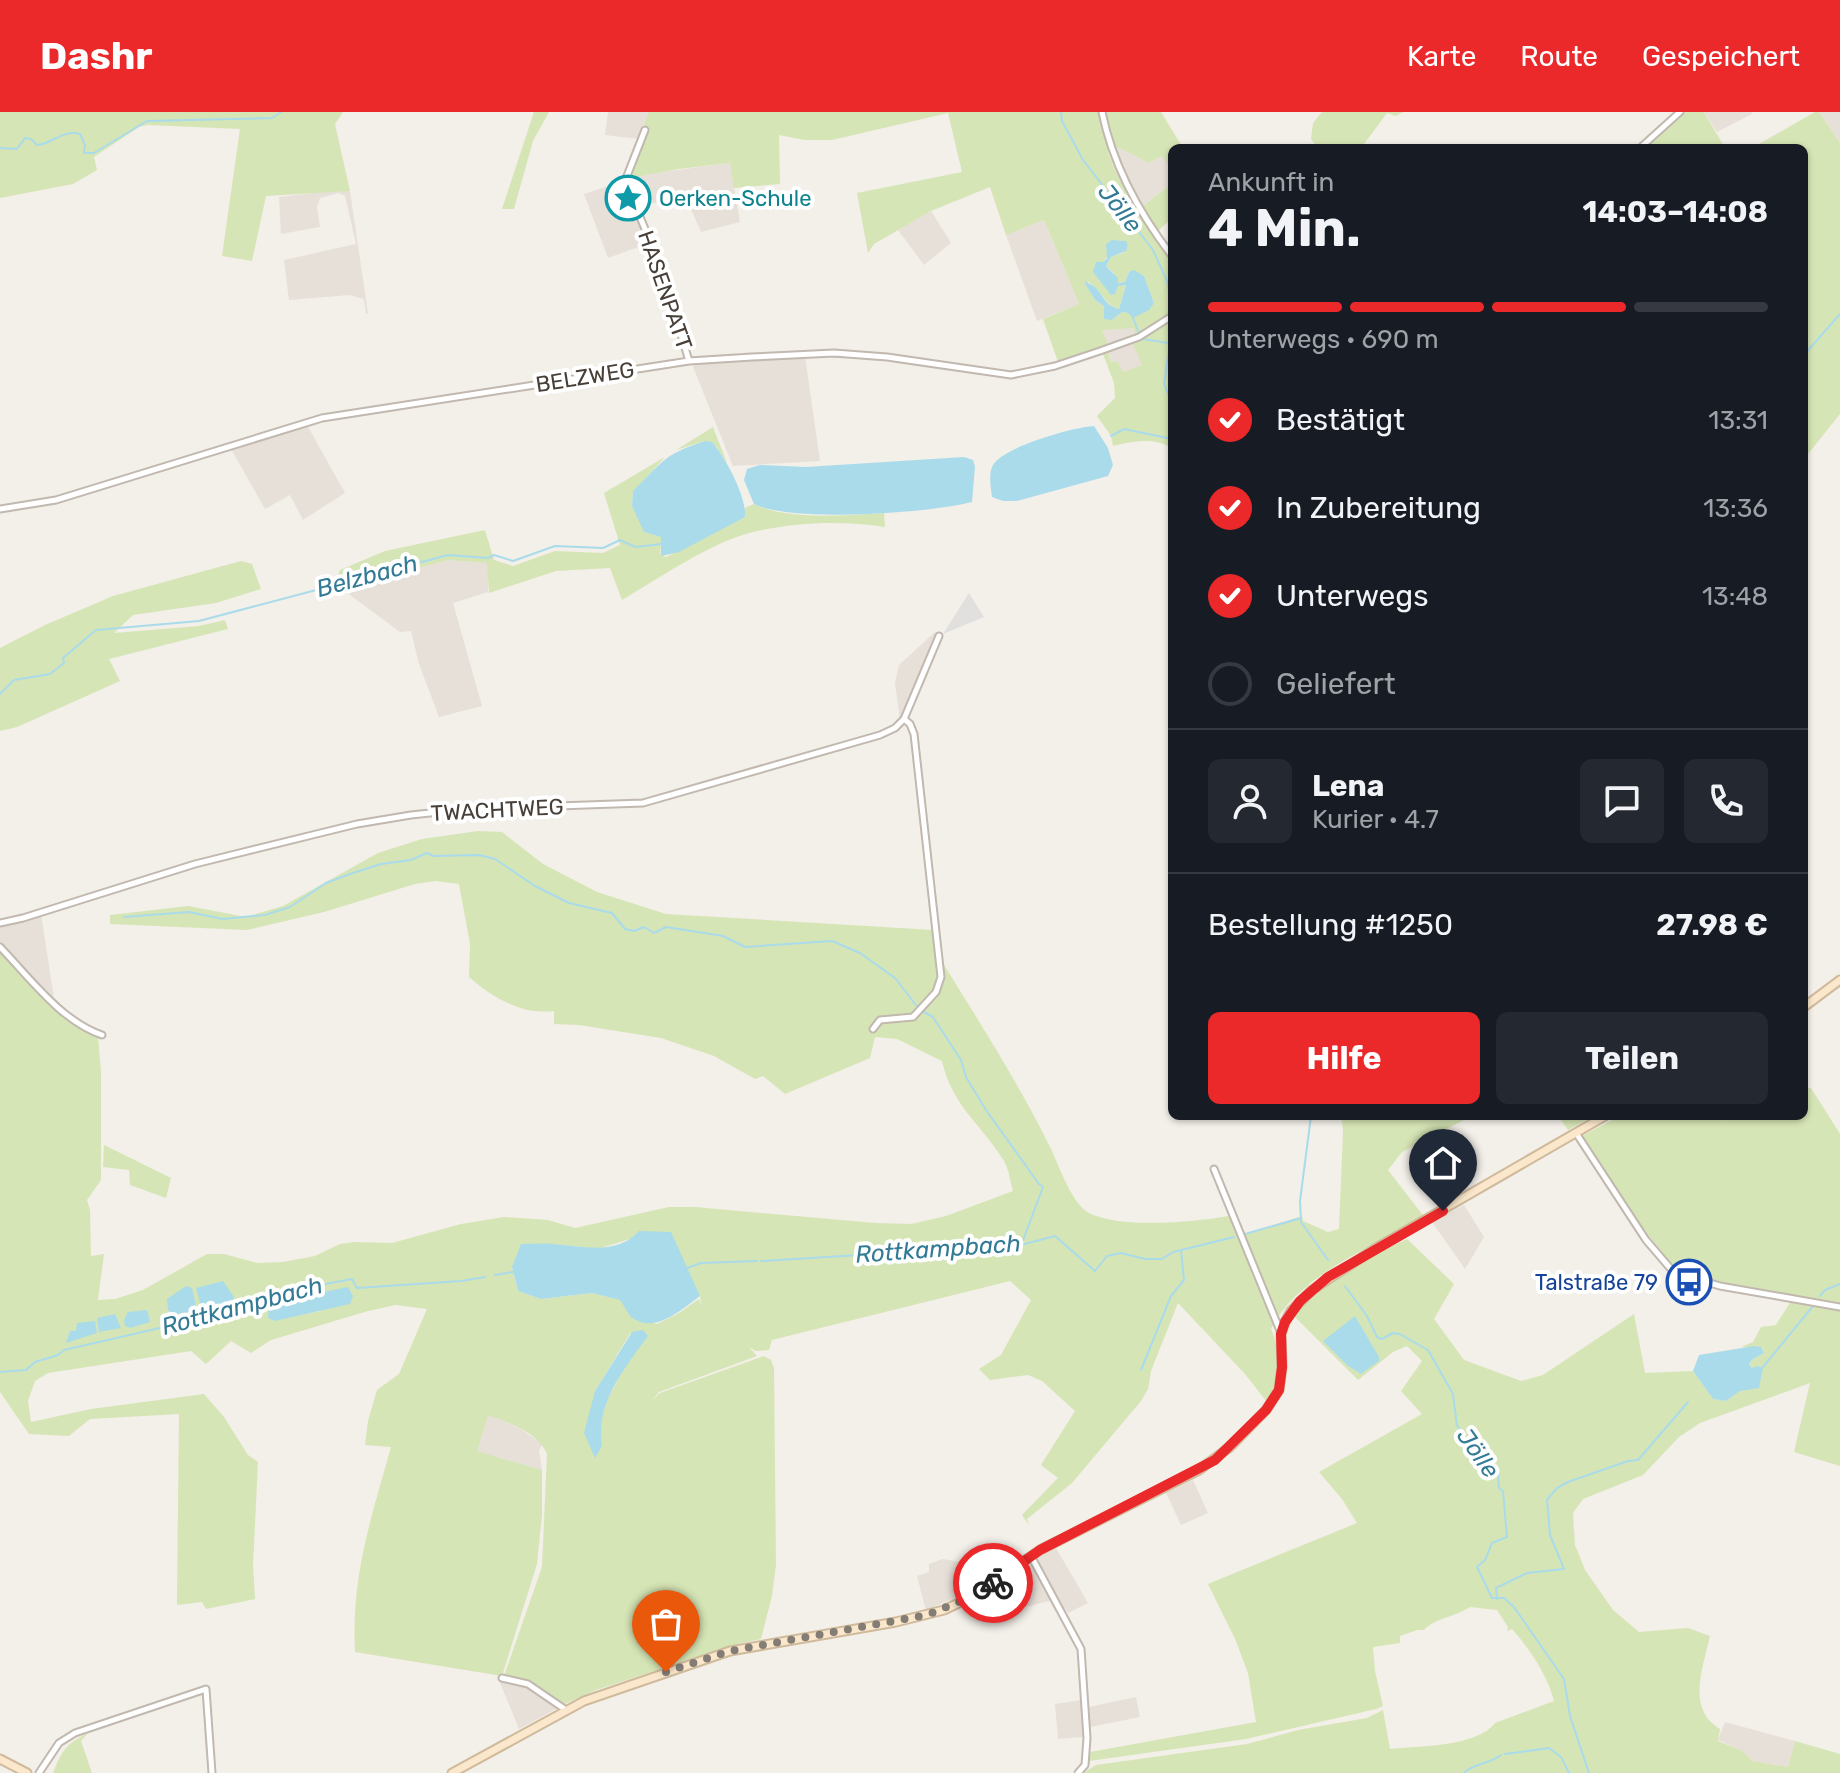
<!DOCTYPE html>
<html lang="de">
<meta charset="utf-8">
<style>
body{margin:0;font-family:Rubik,sans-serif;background:#242831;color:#f1f3f6;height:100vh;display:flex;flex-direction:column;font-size:30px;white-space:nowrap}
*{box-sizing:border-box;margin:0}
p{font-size:26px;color:#9ea1a6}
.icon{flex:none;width:44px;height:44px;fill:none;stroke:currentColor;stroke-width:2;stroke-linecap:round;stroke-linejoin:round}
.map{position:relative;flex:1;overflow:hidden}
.side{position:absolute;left:1168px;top:32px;width:640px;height:976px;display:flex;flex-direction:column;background:#171b24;border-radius:12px;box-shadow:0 2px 6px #0004}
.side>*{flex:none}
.pin{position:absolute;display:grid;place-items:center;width:68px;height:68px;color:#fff;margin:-82px -34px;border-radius:50% 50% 50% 0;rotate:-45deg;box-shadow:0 0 8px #0007}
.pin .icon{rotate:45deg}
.courier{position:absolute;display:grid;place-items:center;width:80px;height:80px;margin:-40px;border:6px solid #eb292a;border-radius:50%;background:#fff;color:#222;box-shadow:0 2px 10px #0007}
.headline em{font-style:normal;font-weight:700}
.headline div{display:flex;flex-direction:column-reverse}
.headline{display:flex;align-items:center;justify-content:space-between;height:136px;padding:0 40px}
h1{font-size:52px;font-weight:700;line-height:60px}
.bar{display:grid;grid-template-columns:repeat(4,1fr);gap:12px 8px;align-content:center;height:96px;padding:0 40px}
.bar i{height:10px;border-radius:6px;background:#363941}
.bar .on{background:#eb292a}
.bar p{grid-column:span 4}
.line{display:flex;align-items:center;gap:20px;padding:0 40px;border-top:2px solid #363941}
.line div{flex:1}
.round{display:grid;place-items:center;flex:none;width:84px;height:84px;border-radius:12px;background:#242831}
ol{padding:0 40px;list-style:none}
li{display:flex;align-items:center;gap:24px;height:88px}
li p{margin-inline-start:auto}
li .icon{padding:8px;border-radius:50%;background:#eb292a;color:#fff;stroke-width:4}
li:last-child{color:#9ea1a6}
li i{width:44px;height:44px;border:4px solid #363941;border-radius:50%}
.primary-button{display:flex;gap:16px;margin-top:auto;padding:16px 40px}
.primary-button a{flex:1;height:92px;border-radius:12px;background:#eb292a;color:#fff;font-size:32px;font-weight:700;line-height:92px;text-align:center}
.primary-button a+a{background:#242831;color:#f1f3f6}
header{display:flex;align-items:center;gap:48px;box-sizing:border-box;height:112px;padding:0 40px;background:#eb292a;color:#fff}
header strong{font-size:38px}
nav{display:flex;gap:44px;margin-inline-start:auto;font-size:28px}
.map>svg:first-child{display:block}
.residential{fill:#e7e0d8}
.green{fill:#d6e5b5;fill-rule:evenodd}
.parking{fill:#e2e0de}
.water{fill:#aadbeb}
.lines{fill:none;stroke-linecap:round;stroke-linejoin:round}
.stream{stroke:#aadbeb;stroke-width:2}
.street-casing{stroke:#c1b8af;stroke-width:9}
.secondary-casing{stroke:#d0ba9c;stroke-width:11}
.street{stroke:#fff;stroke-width:5}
.secondary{stroke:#fbe8cc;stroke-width:7}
.done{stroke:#837d76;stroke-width:8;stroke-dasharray:0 14.4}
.route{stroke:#eb292a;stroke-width:10}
.labels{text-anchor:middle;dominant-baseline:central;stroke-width:8;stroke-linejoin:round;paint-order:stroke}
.culture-label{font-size:22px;fill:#0d838f;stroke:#fff;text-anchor:start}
.street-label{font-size:22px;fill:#473f38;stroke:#fff}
.transit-label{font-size:22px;fill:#164399;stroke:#fff;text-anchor:end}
.water-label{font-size:24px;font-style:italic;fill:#327a95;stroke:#fff}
</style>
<header>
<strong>Dashr</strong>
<nav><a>Karte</a><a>Route</a><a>Gespeichert</a></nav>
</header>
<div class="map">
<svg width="1840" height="1661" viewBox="0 0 1840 1661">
<rect width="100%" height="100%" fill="#f3efe9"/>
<path class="residential" d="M608 0H649L639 27 605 23Z
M1704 0H1751L1752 2 1717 20Z
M1819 0H1840V31Z
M1113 33 1149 51 1162 44 1172 58V71L1142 95 1120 53Z
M730 51 740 110 701 120 686 85 638 94 630 74 629 66 639 63Z
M620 70 624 72 649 131 608 146 584 82Z
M338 78 350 79 368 201 366 202 364 187 350 183 289 188 284 148 356 132 345 84 338 81 320 86 317 95 320 115 281 122 279 85Z
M931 99 951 131 924 153 898 118Z
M1044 108 1079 192 1037 209 1006 123Z
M1119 215 1133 216 1136 223 1132 230 1143 253 1123 260 1116 249 1111 250 1102 218Z
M805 244 820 349 733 354 693 255 695 252Z
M307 313 345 381 303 408 290 383 265 397 231 337Z
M448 448 488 451V480L453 491 482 594 439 605 419 552 411 519 400 520 342 477Z
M935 520 936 524 900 608 895 571 899 553Z
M41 802 54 886 0 831V814Z
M1464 1093 1484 1125 1465 1157 1432 1110Z
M487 1302 519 1316 543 1332 539 1338 542 1358 476 1339Z
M1193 1368 1208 1401 1181 1413 1166 1381Z
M1056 1436 1088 1491 1068 1501 1057 1487 1017 1497 1006 1467 1029 1450Z
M943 1447 960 1450 969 1480 926 1498 917 1464 929 1460V1452Z
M504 1564 529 1570 565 1592 519 1617 499 1568Z
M1136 1585 1140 1605 1090 1615 1089 1595Z
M1081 1588 1083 1625 1058 1627 1055 1592Z
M1725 1610 1795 1629 1788 1655 1753 1649 1741 1638 1718 1628Z"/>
<path class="green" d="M0 0H343L335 12 350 79 266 84 252 149 222 144 240 17 147 13 139 15 94 45 97 58 73 72 0 86Z
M534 0H549L533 29 514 97H502Z
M649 0H1099L1109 43 1115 58 1172 151V199L1161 209 1136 223 1133 216 1102 218 1108 233 1058 250 1043 207 1079 192 1044 108 1006 123 990 75 931 99 874 132 868 141 857 81 962 60 948 1 832 28H805L779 23 780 72 734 76 730 51 679 57 629 66 649 16 644 13ZM1120 128 1128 133 1123 141 1111 145 1106 154 1113 160 1118 171 1125 170 1129 160 1134 159 1144 164 1154 191 1128 201 1122 200 1112 208 1104 202V194L1095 188 1085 172 1089 170C1091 173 1095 175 1098 178 1105 186 1107 194 1119 197L1126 172 1118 174 1103 150Z
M1105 0H1161L1183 36H1172V58L1162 44 1149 51 1113 33Z
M1322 0H1403L1396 4 1387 1 1361 36H1318L1311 27 1313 11Z
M1685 0H1704L1725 36H1645Z
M1815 0H1819L1840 31V302L1804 347V36H1752Z
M1172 71V106L1157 120 1142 95Z
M1172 208V336C1153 325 1134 329 1113 334L1111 324 1097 304 1115 286 1114 271 1103 242 1108 240 1111 250 1117 249 1123 260 1142 253 1132 230Z
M713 315 727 351 716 335 704 329 676 338Z
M665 345 633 380 632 394 651 422 662 425 660 442 666 445 745 405V396L754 392C788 409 846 403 884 401L885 415C843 408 791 410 749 421 711 431 657 467 622 488L610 456 556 459 489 481 487 451 448 448 342 477 337 466 340 458 385 439 485 418 494 448 513 454 555 439 603 441 620 433 604 381Z
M241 449 252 452 261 477 216 491 133 503 114 521 199 514 225 508 228 517 109 547 120 569 17 615 0 619V536L45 513 113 484Z
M478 719 502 720 543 752 597 780 666 802 933 818 938 854 944 853C982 914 1020 974 1052 1039 1059 1055 1073 1093 1089 1101 1120 1117 1195 1110 1229 1104L1252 1159 1262 1169 1244 1123 1302 1104 1303 1109 1328 1120 1339 1117 1343 1018 1341 1004H1463L1464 1008 1402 1040 1388 1058 1425 1106C1374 1133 1297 1164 1271 1217 1281 1238 1280 1270 1267 1290L1245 1262 1178 1191 1151 1259 1148 1277 1141 1289 1072 1371 1027 1407 1029 1413 1022 1403 1058 1366 1041 1353 1075 1299 1042 1269 1028 1263 990 1268 979 1257 1001 1243 1031 1188 1010 1169 772 1228 769 1238 756 1239 749 1235 757 1244 659 1280 652 1289 660 1281 764 1244 771 1248 774 1256 776 1453 772 1484 761 1527 737 1532 596 1578 565 1592 529 1570 504 1564 542 1455 547 1342C538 1320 508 1311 488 1303L477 1339 542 1358V1403L537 1452 502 1564 355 1540C351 1464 371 1407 391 1335L365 1333 368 1309 377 1278 399 1262 427 1197 396 1193 368 1199 271 1228 251 1241 231 1229 206 1252 191 1239 48 1261 35 1269 28 1289 31 1310 91 1297 204 1282 224 1305 248 1343 258 1350 253 1453 255 1487 206 1497 202 1490 177 1493 179 1302 90 1307 69 1324 29 1322 0 1280V840L67 906 98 924 101 960V1068L87 1088 90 1098 91 1144 104 1142 98 1188 115 1187 143 1178 207 1142H224L257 1151 283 1150 315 1144 340 1132 355 1130 392 1131 461 1112 504 1105 548 1108 575 1116 669 1095H695L875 1111 911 1112 946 1104 1013 1079C1010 1069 1009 1057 1004 1049 981 1011 953 996 942 949L897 927 875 925 870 946 785 982 763 964 755 967 714 944 661 926 579 913 554 912V899C522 903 493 886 469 865L470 832 459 772 435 769 415 772 324 800 247 818 110 812V803L188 794 246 805 283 794 378 741 422 727ZM633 1126 700 1184 701 1194 699 1187 679 1201 657 1212 631 1204 621 1188 592 1181 541 1187 518 1179 512 1155 552 1132 598 1137ZM348 1176 321 1199 275 1208 269 1196 314 1182ZM631 1220 623 1258 607 1288 599 1316 595 1279Z
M1804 975 1811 976 1840 1022V1192L1718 1171 1685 1160 1670 1150 1641 1114 1582 1024 1620 1004H1721L1725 1009 1729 1004H1804Z
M1558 1004H1593L1568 1018Z
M104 1033 171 1066 166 1086 130 1073 129 1058 103 1055Z
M1407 1127 1454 1172 1434 1207 1464 1248 1521 1269 1543 1263 1634 1202 1645 1261 1693 1259 1713 1287 1726 1289 1740 1279 1752 1256 1749 1253 1753 1247 1764 1241 1761 1235H1741L1753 1230 1761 1215 1776 1213 1791 1189 1840 1199V1354L1794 1340 1810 1271 1700 1311 1679 1325 1643 1363 1583 1387 1573 1401 1575 1433 1585 1458 1613 1498 1639 1520 1688 1516 1710 1524C1703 1556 1686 1597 1720 1617L1718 1629 1741 1638 1753 1649 1788 1655 1795 1629 1840 1642V1661H1083L1096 1653 1247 1632 1298 1618 1367 1606 1383 1598 1390 1637C1418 1634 1477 1635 1495 1611L1554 1589C1548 1564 1529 1536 1512 1517L1507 1519 1508 1515 1497 1498 1470 1495C1455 1505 1435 1506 1424 1518H1417L1400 1524V1531L1373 1535 1375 1559 1383 1594 1376 1597 1246 1627 1089 1649 1090 1640 1256 1610 1248 1561 1236 1529 1208 1472 1357 1411 1342 1387 1319 1360 1422 1302 1401 1279 1422 1249 1407 1234 1393 1240 1358 1268 1293 1203C1322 1166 1366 1147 1407 1127Z
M88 1621 81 1629 92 1661H53C62 1639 65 1632 88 1621Z"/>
<path class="parking" d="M969 481 984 505 943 522Z"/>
<path class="water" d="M1112 128 1126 129 1128 133 1126 139 1111 145 1106 154 1118 166V171L1125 170 1129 160 1134 158 1144 164 1154 191 1149 198 1133 206 1128 201 1122 200 1112 208 1104 207V194L1095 188 1085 172V169C1089 172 1093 173 1096 176 1105 185 1104 193 1119 197L1126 173 1118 174 1115 182 1111 183 1093 160 1096 150H1103L1107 146 1106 132Z
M1094 314 1108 336 1113 353 1108 364 1017 389H1003L992 385C991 376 988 362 993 353 1003 335 1074 315 1094 314Z
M705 329 712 330C725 345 747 385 745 405L679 440 661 444V425L644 420 632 394 633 379C663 350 662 343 705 329Z
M964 345 973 348 975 355 972 390C929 401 792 411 754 392L744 368 747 357 760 353 806 355Z
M639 1119 671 1120 700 1184C681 1198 654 1223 631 1205 627 1201 624 1193 620 1188L592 1181 541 1187 518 1179 512 1155 521 1132C532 1132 543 1131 553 1132 582 1134 617 1144 639 1119Z
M223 1169 234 1185 232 1190 201 1195 196 1176Z
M186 1174 192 1176 197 1198 174 1203 168 1198 167 1187Z
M348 1175 353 1184 350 1192 275 1209 268 1206 269 1195 314 1182Z
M147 1198 150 1210 130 1216 125 1214 124 1208 128 1200Z
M115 1202 121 1216 99 1220 97 1206Z
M1355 1204 1379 1245V1249L1361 1262 1347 1253 1323 1229Z
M95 1209 97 1221 66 1231 70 1219H76L77 1211Z
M643 1218 648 1224C624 1257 595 1292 602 1334L595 1346 584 1321 595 1279 632 1220Z
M1754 1234 1761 1235 1764 1241 1753 1247 1749 1252 1752 1256 1758 1254 1763 1256 1759 1276 1740 1279 1726 1289 1713 1287 1693 1259 1699 1243Z"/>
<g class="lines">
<path class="stream" d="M1061 0 1062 9 1083 48 1153 138 1167 169 1172 195
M0 36 17 37 25 26 31 27 37 33C52 32 64 17 80 22L85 33 84 41H94L147 9 272 6 281 0
M1133 206 1139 221
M1172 217 1164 272 1172 291
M1143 227 1168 231
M1804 243 1840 202
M1111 324 1124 317 1172 327
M0 582 14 568 50 562 64 551 63 546 96 518 199 509 448 443 488 446 494 443 513 449 555 434 603 436 620 428 635 435 662 432
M124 805 189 800 223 807 265 803 290 795 326 771 350 762 381 752 411 748 427 741 433 744 479 743 495 747 535 774 569 791 612 801 625 817 634 819 644 815 654 821 666 815 723 824 745 835 832 829 860 841 895 866 919 897
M922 899 933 905 961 948 966 965 986 998 1039 1072 1043 1075 1022 1131
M1311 1004 1300 1089 1301 1110 1328 1148
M1245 1122 1301 1106
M761 1149 1021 1133 1055 1124 1095 1159 1107 1144 1121 1141 1145 1147H1162L1173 1140 1234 1125
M687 1156 701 1151 757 1149
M495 1163 513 1160
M1345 1174 1367 1204 1377 1225 1382 1227 1393 1221 1400 1222 1428 1238 1453 1282 1457 1314 1491 1357 1498 1362 1499 1376 1503 1379 1507 1425 1492 1431 1485 1448 1477 1455 1492 1486H1504L1514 1495 1564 1567 1570 1604 1589 1661
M1820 1184 1825 1178 1840 1172
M1763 1255 1813 1194
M1141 1258 1171 1184 1184 1168 1181 1138
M0 1260 26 1258 35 1250 58 1243 64 1238 256 1194 262 1184 352 1167 357 1176 461 1169 485 1165
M1497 1487 1496 1476 1527 1461 1564 1457 1550 1423 1547 1388 1557 1376 1568 1370 1628 1349 1638 1348 1688 1290
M1505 1642 1549 1636 1561 1645 1569 1661
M1464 1661C1474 1651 1490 1652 1501 1643"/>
<g class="street-casing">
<path id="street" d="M1102 0C1113 54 1139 101 1172 144
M645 18 625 69 660 153 689 249
M1640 36 1680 0
M0 397 56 388 322 306 689 249 752 245 834 241 887 245 1011 263 1055 254 1100 239 1139 225 1172 204
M0 811 23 806 195 752 357 712 411 703 468 697 643 691 880 623 895 616 904 607 939 524
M0 835C30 866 61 909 102 923
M873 917 880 908 913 905 936 880 941 865 914 622 910 612 904 607
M1576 1021 1646 1128 1670 1156 1682 1163 1720 1174 1840 1195
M1214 1057 1281 1221
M1031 1444 1081 1537 1087 1626 1085 1653 1078 1661
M502 1566 528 1572 566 1598
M39 1661 59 1631 75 1621 206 1577 212 1661"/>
</g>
<g class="secondary-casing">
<path id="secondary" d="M1804 895 1840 868
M0 1647 27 1661
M452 1661 584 1589 730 1539 896 1510 944 1498 971 1485 1040 1438 1199 1358 1230 1335 1266 1298 1279 1278 1282 1255 1281 1222 1285 1210 1291 1199 1312 1178 1376 1136 1605 1004"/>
</g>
<use href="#street" class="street"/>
<use href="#secondary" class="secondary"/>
</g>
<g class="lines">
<path class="done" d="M666 1560 730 1539 927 1503 971 1485 993 1471"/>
<path class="route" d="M993 1471 1040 1438 1215 1348 1266 1298 1279 1278 1282 1255 1281 1222 1285 1210 1300 1189 1328 1165 1443 1099"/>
</g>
<defs>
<g id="sight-ring" transform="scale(2.3)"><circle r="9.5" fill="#fff" stroke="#0f9aa8" stroke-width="1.5"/><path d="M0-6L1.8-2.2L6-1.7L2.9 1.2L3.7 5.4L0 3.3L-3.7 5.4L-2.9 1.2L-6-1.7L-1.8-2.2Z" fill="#0f9aa8"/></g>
<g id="bus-ring" transform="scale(2.3)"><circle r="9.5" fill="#fff" stroke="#1a4fb4" stroke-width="1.5"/><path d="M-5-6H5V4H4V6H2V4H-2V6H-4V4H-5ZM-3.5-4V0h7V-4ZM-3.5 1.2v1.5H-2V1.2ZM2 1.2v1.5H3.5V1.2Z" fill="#1a4fb4"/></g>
</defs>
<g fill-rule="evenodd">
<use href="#sight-ring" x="628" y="86"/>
<use href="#bus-ring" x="1689" y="1170"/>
</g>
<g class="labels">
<g class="culture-label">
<text x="659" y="86">Oerken-Schule</text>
</g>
<g class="street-label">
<text transform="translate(665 178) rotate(71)">HASENPATT</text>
<text transform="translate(585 265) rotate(-9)">BELZWEG</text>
<text transform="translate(497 698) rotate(-3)">TWACHTWEG</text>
</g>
<g class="transit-label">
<text x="1658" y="1170">Talstraße 79</text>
</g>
<g class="water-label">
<text transform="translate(1120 96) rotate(52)">Jölle</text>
<text transform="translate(367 464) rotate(-15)">Belzbach</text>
<text transform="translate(938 1137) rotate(-4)">Rottkampbach</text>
<text transform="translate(242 1194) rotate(-15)">Rottkampbach</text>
<text transform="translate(1478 1341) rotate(55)">Jölle</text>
</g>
</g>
</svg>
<div class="pin" style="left:666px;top:1560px;background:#ea580c"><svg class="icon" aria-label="bag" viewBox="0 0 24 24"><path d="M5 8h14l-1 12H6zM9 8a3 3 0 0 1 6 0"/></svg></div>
<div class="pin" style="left:1443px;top:1099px;background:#1f2937"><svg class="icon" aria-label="home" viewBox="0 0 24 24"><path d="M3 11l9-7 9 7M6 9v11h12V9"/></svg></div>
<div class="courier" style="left:993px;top:1471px"><svg class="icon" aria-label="bike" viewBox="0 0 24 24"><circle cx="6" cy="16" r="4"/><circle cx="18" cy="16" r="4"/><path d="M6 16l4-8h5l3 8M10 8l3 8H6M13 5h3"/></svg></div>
<section class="side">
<div class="headline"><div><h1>4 Min.</h1><p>Ankunft in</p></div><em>14:03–14:08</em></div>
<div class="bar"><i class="on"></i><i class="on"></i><i class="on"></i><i></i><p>Unterwegs · 690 m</p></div>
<ol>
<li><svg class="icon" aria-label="check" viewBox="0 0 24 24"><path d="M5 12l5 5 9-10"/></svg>Bestätigt<p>13:31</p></li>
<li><svg class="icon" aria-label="check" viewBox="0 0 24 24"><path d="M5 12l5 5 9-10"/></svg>In Zubereitung<p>13:36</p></li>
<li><svg class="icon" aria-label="check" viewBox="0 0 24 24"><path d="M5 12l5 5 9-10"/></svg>Unterwegs<p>13:48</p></li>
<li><i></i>Geliefert</li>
</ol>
<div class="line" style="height:144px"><a class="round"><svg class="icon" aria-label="person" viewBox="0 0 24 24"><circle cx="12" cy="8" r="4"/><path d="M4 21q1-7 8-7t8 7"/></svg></a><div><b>Lena</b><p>Kurier · 4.7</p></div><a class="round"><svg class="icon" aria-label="chat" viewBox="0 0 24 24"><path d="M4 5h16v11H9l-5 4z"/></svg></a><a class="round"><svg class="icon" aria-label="phone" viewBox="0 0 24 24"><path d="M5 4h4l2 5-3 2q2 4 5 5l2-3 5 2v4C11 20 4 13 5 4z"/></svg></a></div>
<div class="line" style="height:104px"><div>Bestellung #1250</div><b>27.98 €</b></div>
<div class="primary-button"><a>Hilfe</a><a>Teilen</a></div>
</section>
</div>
